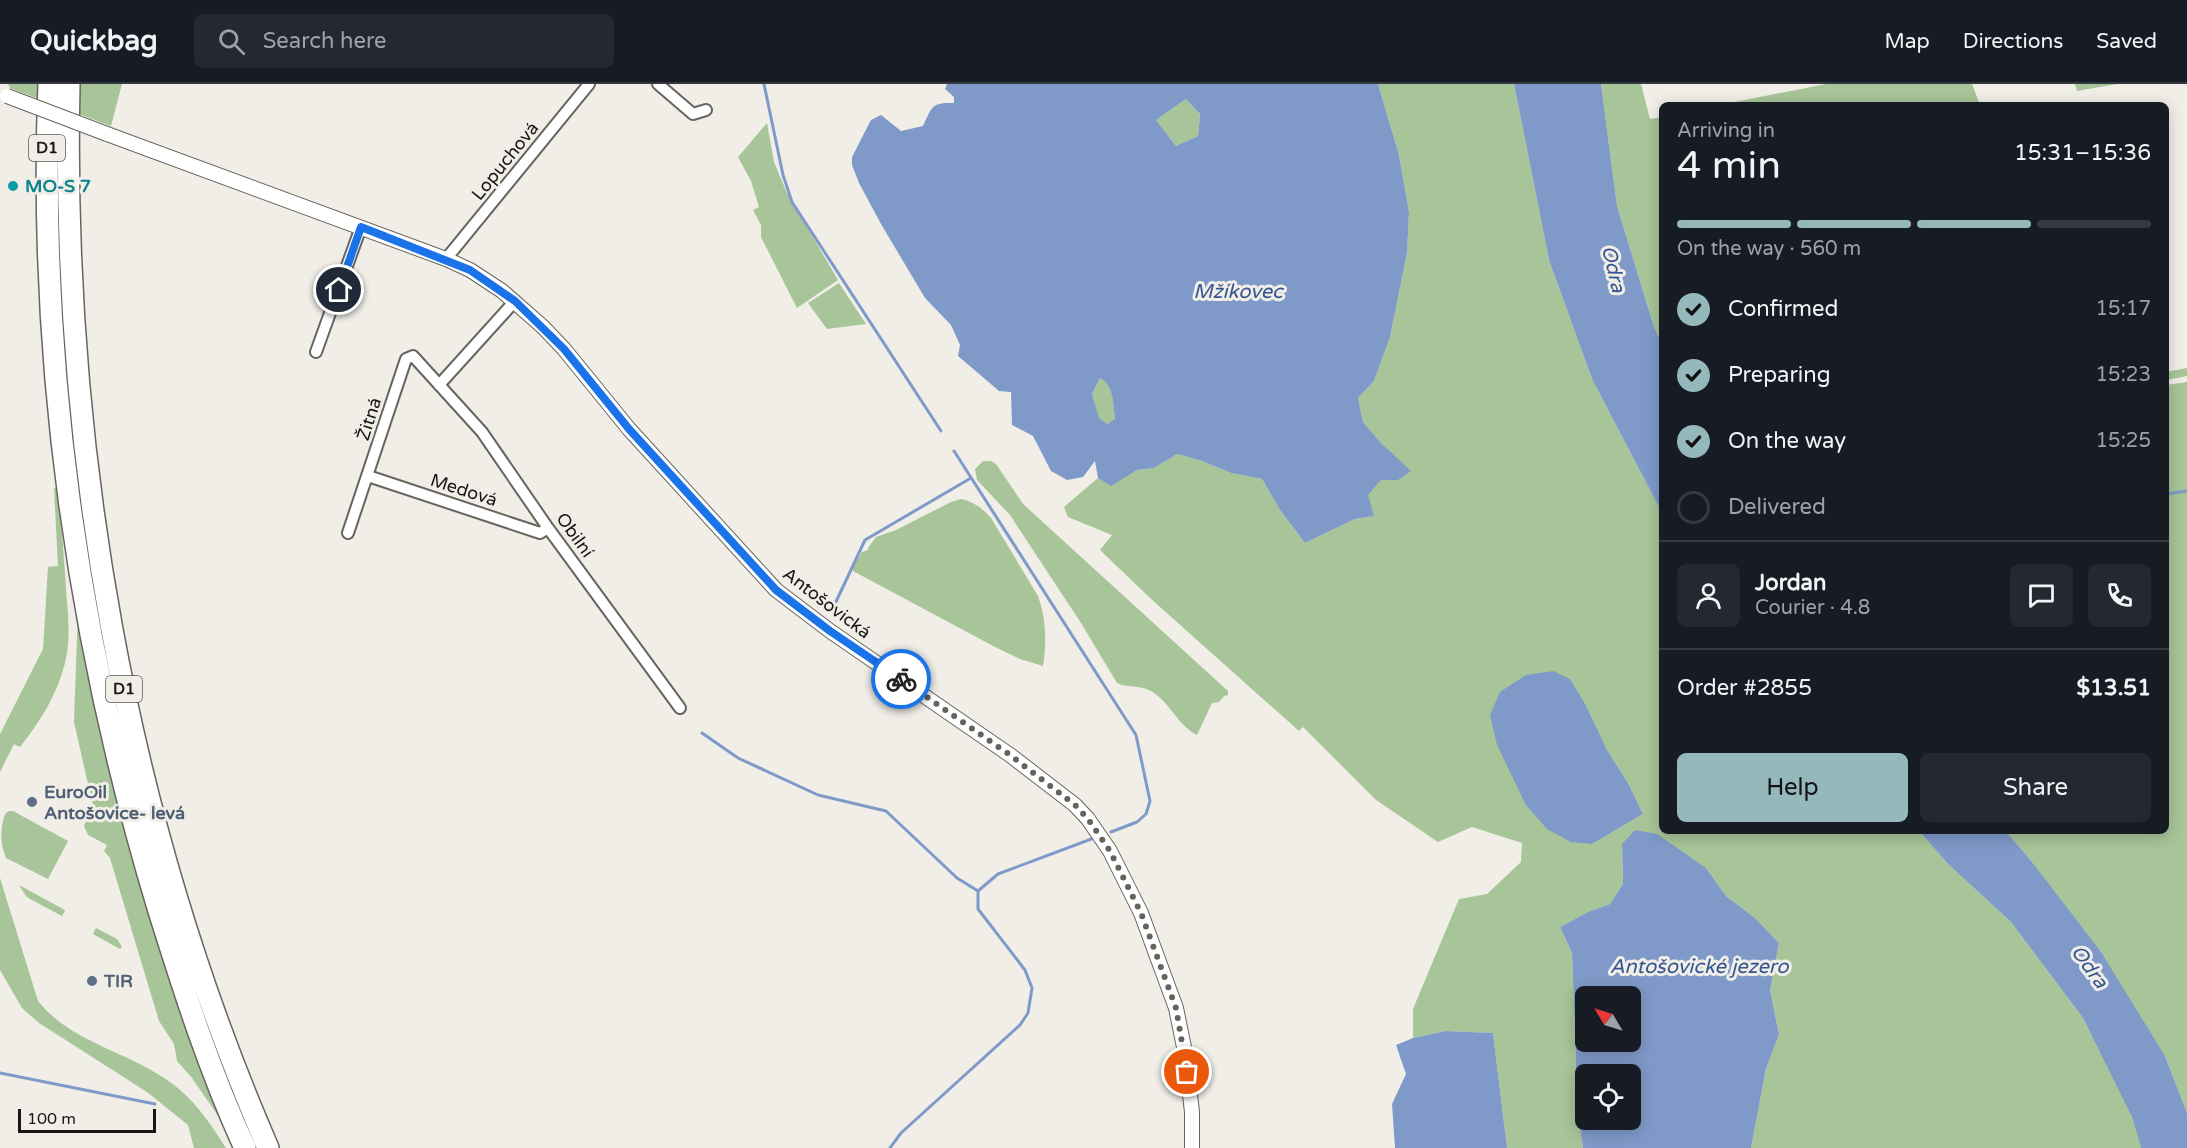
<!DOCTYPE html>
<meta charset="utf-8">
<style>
body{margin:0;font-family:"Varela Round",sans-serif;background:#242831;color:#f1f3f6;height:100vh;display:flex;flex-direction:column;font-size:22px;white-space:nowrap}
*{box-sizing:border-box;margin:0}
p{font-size:20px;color:#9ea1a6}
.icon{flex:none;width:33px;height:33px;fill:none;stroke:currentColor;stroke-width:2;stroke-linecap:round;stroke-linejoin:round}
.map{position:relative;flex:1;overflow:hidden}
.details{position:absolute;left:1659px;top:18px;width:510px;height:732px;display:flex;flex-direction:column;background:#171b24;border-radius:9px;box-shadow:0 3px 15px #0003}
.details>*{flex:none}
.needle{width:39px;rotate:308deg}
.buttons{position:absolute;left:1575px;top:902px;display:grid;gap:12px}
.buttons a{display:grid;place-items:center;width:66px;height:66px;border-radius:9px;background:#171b24;box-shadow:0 3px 15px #0003;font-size:30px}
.scale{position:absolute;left:18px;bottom:15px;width:138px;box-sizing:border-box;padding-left:6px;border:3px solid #181715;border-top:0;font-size:16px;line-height:21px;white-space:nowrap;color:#181715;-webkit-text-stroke:4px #f0eee7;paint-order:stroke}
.pin{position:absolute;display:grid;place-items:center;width:51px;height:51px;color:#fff;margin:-26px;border:3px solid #fff;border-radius:50%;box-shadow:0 2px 6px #0007}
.courier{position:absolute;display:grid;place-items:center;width:60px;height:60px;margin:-30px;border:4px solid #1a73e8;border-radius:50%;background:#fff;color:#222;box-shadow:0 2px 8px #0007}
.headline em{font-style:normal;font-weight:600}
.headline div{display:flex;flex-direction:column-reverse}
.headline{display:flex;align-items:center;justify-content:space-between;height:102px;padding:0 18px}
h1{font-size:39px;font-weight:600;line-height:45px}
.bar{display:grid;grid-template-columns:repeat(4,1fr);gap:9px 6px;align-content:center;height:72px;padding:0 18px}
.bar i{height:8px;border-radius:4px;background:#363941}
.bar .selected{background:#94b8bb}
.bar p{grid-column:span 4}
.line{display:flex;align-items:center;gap:15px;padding:0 18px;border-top:2px solid #363941}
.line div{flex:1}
.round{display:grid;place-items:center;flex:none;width:63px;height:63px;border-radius:9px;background:#242831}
ol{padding:0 18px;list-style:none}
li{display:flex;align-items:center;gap:18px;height:66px}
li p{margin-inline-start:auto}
li .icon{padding:6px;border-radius:50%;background:#94b8bb;color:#111;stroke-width:4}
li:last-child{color:#9ea1a6}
li i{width:33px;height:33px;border:3px solid #363941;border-radius:50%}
.primary-button{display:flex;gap:12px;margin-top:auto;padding:12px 18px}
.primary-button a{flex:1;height:69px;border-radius:9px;background:#94b8bb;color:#111;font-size:24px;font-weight:600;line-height:69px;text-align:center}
.primary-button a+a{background:#242831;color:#f1f3f6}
header{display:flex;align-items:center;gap:36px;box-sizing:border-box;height:84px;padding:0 30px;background:#171b24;border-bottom:2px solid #363941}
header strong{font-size:28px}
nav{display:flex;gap:33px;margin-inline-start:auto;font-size:21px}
.search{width:420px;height:54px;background:#242831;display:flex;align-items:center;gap:15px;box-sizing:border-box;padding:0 21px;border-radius:9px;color:#9ea1a6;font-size:22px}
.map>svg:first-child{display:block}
.green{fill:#a7c598;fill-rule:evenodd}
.water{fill:#7f9ac9;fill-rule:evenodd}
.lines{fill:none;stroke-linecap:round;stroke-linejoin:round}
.stream{stroke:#7f9ac9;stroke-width:3}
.minor-casing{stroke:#67655f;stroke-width:14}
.tertiary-casing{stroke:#67655f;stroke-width:16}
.motorway-casing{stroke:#67655f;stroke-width:24}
.minor{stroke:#fff;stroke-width:10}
.tertiary{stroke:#fff;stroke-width:14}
.motorway{stroke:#fff;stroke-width:21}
.tertiary-bridge-casing{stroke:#67655f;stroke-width:16;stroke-linecap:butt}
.tertiary-bridge{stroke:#fff;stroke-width:14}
.done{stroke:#64625e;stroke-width:6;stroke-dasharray:0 10.8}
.route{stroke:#1a73e8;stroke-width:8}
.culture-dot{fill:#0f9aa8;stroke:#f0eee7;stroke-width:2}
.service-dot{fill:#5c6f8a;stroke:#f0eee7;stroke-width:2}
.labels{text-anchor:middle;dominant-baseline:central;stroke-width:6;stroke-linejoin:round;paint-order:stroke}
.shield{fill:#f0eee7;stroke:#595854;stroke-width:1.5}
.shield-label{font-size:16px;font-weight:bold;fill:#181715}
.street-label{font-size:18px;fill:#181715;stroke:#f0eee7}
.culture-label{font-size:18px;font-weight:bold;fill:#0d838f;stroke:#f0eee7;text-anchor:start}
.service-label{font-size:18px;font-weight:bold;fill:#4e5e75;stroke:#f0eee7;text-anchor:start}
.water-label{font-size:20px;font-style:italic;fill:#345591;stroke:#f0eee7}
</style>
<header>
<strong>Quickbag</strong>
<div class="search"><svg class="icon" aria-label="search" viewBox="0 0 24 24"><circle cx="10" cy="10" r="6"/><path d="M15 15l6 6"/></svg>Search here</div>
<nav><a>Map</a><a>Directions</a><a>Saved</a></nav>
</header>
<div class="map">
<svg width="2187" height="1064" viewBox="0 0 2187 1064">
<rect width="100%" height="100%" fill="#f0eee7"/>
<path class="green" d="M8 0H122L111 42 10 4Z
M1378 0H1514L1549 176 1592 295 1662 429V747H1919L1949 781 2011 838 2083 934 2134 1035 2141 1064H1751L1766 985 1779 950 1770 906 1779 859 1755 834 1726 812 1706 784 1622 760 1623 800 1610 820 1588 828 1560 843 1572 869 1576 977 1575 1012 1583 1064H1507L1493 949 1446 947 1413 954V925L1459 815 1487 810 1521 778 1522 759 1472 743 1438 758 1376 716 1303 643 1299 647 1150 514 1100 466 1112 451 1068 433 1064 423 1098 394 1111 401 1137 386 1154 384 1177 370 1202 377 1231 389 1262 395 1280 426 1305 459 1355 435 1374 432 1367 411 1381 395 1398 396 1382 360 1363 338 1358 314 1374 297 1390 253 1407 169 1409 128 1399 71ZM1606 664 1629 701 1643 730 1592 760Z
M1601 0H1641L1650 35 1662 33V260L1654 243 1617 122Z
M1826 0H1972L1980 21H1719Z
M2075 0H2117L2077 7Z
M1186 15 1200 30 1198 52 1176 62 1156 36Z
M767 39 774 78 787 109 838 196 797 224 761 153V141L753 126 759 123 751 97 738 73Z
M839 199 866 240 827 245 808 219Z
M2187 284V292L2166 296V288Z
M1100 294C1114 302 1113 320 1115 335L1107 340 1099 335 1092 310Z
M2187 298V1029L2165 972 2032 778 2006 747H2166V301Z
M983 377H991L996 380 1023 420 1228 607V611L1224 612 1219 618 1212 619 1197 651C1177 641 1169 616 1149 606 1139 601 1127 604 1117 599L1081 539 1010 431 977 396 975 385Z
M54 404H58C61 438 64 472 66 505 68 529 71 556 65 579 57 611 40 638 20 663L14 660 0 688V650L43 565 48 483 58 482Z
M961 415C974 418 982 424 991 434L1038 512C1046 535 1047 558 1043 582L1020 575 995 563 853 487V483L862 468 868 466V464L876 453 896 446 951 418Z
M78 525 145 808 143 814 153 835 223 1039 192 994 177 977 174 960 159 937 110 774 104 767 107 761 88 751 84 742 93 722 74 638Z
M9 727H13L68 757 48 795 6 774C0 759 0 745 5 730Z
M0 794 38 917C70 958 129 968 170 998 194 1015 210 1039 226 1064H194L188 1041 147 1008 39 939 22 924 0 886Z
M19 801 63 825 65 827 62 832 30 815 26 812Z
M96 844 117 855 122 863 120 865 93 850Z"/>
<path class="water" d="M947 0H1378L1399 71 1409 128 1407 169 1390 253 1374 297 1358 314 1363 338 1382 360 1411 387 1398 396H1381L1368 411 1374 432 1355 435 1305 459 1280 426 1262 395 1231 389 1202 377 1177 370 1154 384 1137 386 1111 402 1098 394 1095 377 1083 393 1067 396 1051 387 1033 352 1012 341 1011 308 999 307 958 272 960 261 951 241 925 214 881 140 859 99 852 81V73L871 36 881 31 901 47 923 42C932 23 931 18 954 19V13L945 5ZM1186 15 1200 30 1198 52 1176 62 1156 36ZM1100 294C1114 302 1113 320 1115 335L1107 340 1099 334 1092 310Z
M1514 0H1601L1617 122 1654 243 1662 260V429L1592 295 1549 176Z
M1553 587 1570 595 1585 620 1606 664 1629 701 1643 730 1592 760 1571 758 1547 745 1526 721 1497 661 1490 631 1500 608 1526 591Z
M1635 746 1657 750 1706 784 1726 812 1755 834 1779 859 1770 906 1779 950 1766 985 1751 1064H1583L1575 1012 1576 977 1572 869 1560 843 1588 828 1610 820 1623 800 1622 760ZM1586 912H1630V957H1586ZM1586 990H1630V1035H1586Z
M1919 747H2006L2032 778 2101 868 2165 972 2187 1029V1064H2141L2133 1035 2083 934 2011 838 1949 781Z
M1446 947 1493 949 1507 1064H1395L1392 1020 1406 990 1396 961 1413 954Z"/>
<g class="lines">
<path class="stream" d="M764 0 783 91 792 118 941 347
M954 367 1136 651 1150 717 1146 730 1137 738 1111 748
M2166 410 2187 407
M834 522 865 456 971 394
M702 649 738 674 818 711 886 727 957 794 978 807
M0 989 155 1020
M890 1064 901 1049 1020 941 1028 929 1032 904 1025 886 978 825V807L998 790 1094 754"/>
<g class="minor-casing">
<path id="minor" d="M658 0 693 30 706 26
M446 175 589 0
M316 268 361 143
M439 301 515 217
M368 392 540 449 548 444
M348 449 406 275 413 272 482 348 548 444 680 624"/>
</g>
<g class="tertiary-casing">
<path id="tertiary" d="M107 50 446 175 470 186 502 207 543 243 564 265 629 345 776 506 830 547 1010 671 1075 721 1088 735 1110 767 1141 829 1176 924 1185 968 1192 1028V1064"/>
</g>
<g class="motorway-casing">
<path id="motorway" d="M49 0C38 279 78 560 159 827 184 907 210 988 245 1064
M69 0C61 361 124 732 268 1064"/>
</g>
<use href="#minor" class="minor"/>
<use href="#tertiary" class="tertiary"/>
<use href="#motorway" class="motorway"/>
<g class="tertiary-bridge-casing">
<path id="tertiary-bridge" d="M7 12 107 50"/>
</g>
<use href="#tertiary-bridge" class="tertiary-bridge"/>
</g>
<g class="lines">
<path class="done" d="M901 595 1010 671 1075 721 1088 735 1110 767 1141 829 1176 924 1187 988"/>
<path class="route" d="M339 206 361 143 470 186 515 217 564 265 629 345 776 506 830 547 901 595"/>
</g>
<circle class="culture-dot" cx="13" cy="102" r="6"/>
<g class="service-dot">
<circle cx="32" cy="718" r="6"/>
<circle cx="92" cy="897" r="6"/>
</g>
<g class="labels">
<g class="shield">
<rect x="29" y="51" width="36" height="26" rx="4.5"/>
<rect x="106" y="592" width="36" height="26" rx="4.5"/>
</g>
<g class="shield-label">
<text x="47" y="64">D1</text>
<text x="124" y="605">D1</text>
</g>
<g class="street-label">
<text transform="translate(505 77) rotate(-51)">Lopuchová</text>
<text transform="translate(369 335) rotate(-72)">Žitná</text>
<text transform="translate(464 406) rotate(18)">Medová</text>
<text transform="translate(575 451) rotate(54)">Obilní</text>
<text transform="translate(827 519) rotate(37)">Antošovická</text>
</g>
<g class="culture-label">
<text x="25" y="102">MO-S 7</text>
</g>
<g class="service-label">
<text x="44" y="708">EuroOil<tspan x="44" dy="21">Antošovice- levá</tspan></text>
<text x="104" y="897">TIR</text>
</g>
<g class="water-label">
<text transform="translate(1613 185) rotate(77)">Odra</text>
<text x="1238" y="208">Mžíkovec</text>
<text x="1699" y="883">Antošovické jezero</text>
<text transform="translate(2089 883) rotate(54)">Odra</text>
</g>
</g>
</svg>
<div class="buttons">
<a><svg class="needle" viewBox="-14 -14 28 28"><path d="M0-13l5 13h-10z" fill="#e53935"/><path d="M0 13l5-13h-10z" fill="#9ea1a6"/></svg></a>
<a><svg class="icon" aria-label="locate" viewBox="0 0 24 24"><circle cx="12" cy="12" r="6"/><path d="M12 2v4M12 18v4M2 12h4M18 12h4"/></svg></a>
</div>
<div class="scale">100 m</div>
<div class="pin" style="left:1187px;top:988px;background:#ea580c"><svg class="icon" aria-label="bag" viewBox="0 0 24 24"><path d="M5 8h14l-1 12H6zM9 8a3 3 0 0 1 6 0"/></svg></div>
<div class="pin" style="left:339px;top:206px;background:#1f2937"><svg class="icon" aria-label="home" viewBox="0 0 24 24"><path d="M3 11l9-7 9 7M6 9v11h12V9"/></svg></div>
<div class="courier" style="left:901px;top:595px"><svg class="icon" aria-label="bike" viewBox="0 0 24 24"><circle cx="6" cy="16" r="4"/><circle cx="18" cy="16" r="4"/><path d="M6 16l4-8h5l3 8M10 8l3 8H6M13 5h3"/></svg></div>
<section class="details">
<div class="headline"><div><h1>4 min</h1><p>Arriving in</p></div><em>15:31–15:36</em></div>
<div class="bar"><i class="selected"></i><i class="selected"></i><i class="selected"></i><i></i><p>On the way · 560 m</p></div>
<ol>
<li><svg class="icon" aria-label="check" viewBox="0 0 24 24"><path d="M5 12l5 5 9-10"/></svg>Confirmed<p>15:17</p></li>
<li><svg class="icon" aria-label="check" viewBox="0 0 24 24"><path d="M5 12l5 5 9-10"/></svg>Preparing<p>15:23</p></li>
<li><svg class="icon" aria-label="check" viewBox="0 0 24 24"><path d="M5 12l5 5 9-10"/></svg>On the way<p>15:25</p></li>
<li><i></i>Delivered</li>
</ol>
<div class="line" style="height:108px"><a class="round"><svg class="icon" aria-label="person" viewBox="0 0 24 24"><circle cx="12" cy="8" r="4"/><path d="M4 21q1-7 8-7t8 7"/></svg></a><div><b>Jordan</b><p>Courier · 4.8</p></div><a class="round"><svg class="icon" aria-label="chat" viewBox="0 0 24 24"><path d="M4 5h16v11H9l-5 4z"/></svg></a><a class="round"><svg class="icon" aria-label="phone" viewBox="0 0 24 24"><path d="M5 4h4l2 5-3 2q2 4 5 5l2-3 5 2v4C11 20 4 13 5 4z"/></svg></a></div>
<div class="line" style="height:78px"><div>Order #2855</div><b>$13.51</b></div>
<div class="primary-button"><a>Help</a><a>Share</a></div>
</section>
</div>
